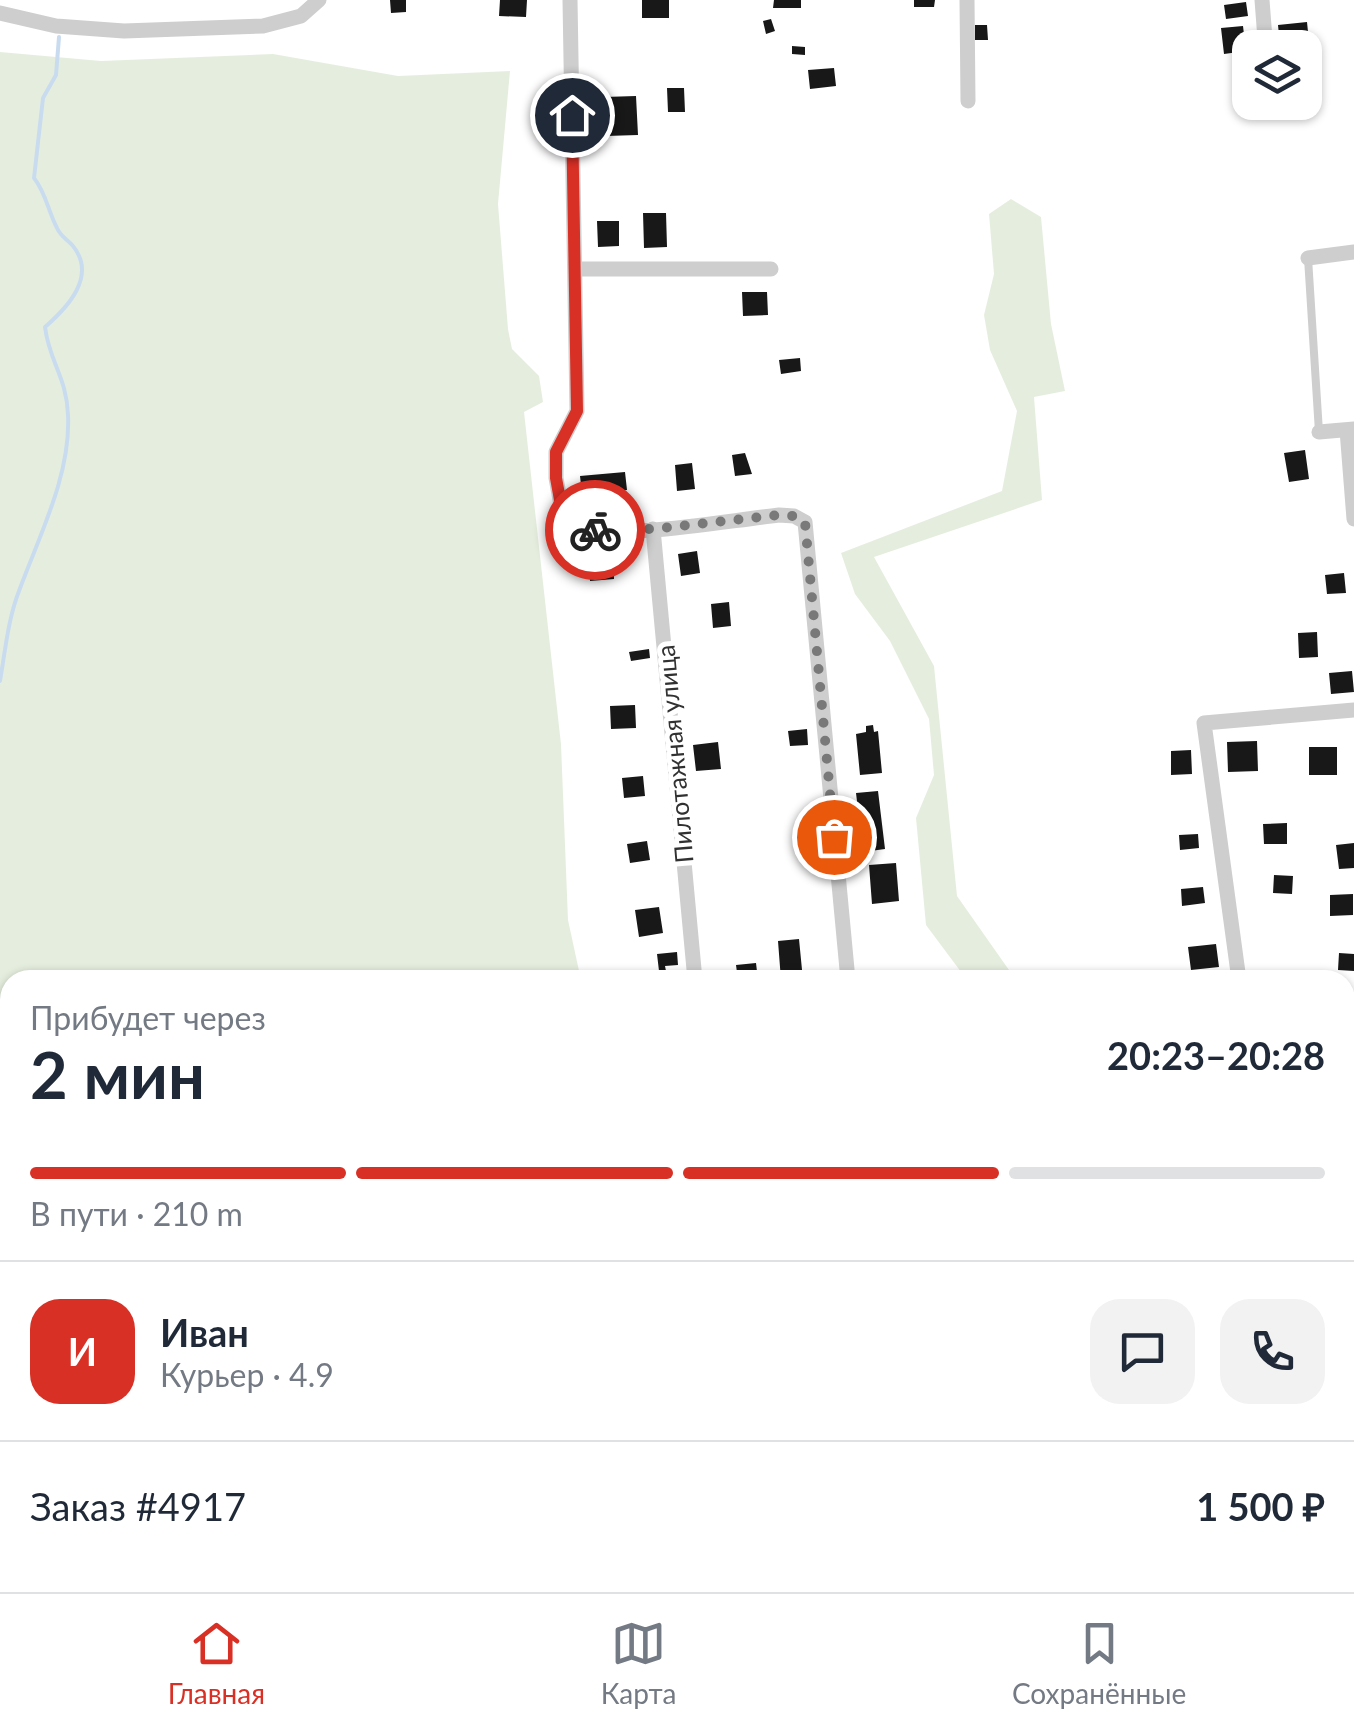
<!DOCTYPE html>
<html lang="ru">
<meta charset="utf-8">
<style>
body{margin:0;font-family:Lato,sans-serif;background:#f2f2f3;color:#1f2937;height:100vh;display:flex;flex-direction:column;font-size:38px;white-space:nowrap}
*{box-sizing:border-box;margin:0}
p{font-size:32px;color:#747a83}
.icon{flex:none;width:55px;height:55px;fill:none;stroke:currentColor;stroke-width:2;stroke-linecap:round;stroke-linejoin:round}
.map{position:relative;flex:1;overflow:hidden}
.sheet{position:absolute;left:0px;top:970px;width:1355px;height:622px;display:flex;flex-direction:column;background:#fff;border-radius:30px 30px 0 0;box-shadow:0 2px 8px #0004}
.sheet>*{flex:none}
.controls{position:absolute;left:1232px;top:30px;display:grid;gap:20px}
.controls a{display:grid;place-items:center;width:90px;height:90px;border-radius:20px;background:#fff;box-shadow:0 2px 8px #0004;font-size:50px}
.pin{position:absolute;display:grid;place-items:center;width:85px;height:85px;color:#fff;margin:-42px;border:5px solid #fff;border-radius:50%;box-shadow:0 2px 10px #0007}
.courier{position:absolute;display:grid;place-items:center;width:100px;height:100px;margin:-50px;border:8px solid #d93025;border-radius:50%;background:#fff;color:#222;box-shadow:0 2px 12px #0007}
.summary em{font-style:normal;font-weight:700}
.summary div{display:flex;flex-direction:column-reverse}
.summary{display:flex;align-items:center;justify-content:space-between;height:170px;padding:0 30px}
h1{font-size:65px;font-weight:700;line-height:75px}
.bar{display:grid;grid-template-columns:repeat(4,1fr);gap:15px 10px;align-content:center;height:120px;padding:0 30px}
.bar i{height:12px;border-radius:8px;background:#e0e1e3}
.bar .current{background:#d93025}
.bar p{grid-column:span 4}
.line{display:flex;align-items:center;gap:25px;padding:0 30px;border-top:2px solid #e0e1e3}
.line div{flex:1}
.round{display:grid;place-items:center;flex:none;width:105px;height:105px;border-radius:30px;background:#f2f2f3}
.dock{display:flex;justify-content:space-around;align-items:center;height:140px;border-top:2px solid #e0e1e3;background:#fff;font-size:28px;color:#747a83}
.dock a{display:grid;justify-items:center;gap:5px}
.dock .current{color:#d93025}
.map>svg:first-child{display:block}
.green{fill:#e5eede}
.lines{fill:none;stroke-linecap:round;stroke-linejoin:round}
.stream{stroke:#c9dcef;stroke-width:4}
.building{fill:#181818}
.lane{stroke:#cecece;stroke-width:8}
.street{stroke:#cecece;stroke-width:15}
.done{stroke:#797979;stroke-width:10;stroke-dasharray:0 18}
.route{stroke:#d93025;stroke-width:12}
.labels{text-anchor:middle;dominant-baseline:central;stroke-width:10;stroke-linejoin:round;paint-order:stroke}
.street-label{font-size:25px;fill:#313131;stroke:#fff}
</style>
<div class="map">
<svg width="1354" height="1592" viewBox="0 0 1354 1592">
<rect width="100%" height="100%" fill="#fff"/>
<path class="green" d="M0 52 101 61 273 54 398 76 510 71 498 204 508 329 512 349 539 376 543 402 524 412 561 744 568 920 581 980H10V1582L113 1583V1592H0Z
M1011 199 1041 217 1051 324 1065 391 1034 397 1042 500 874 557 934 666 957 896 1016 980H967L926 925 916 818 934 775 929 719 890 641 855 594 841 553 1002 491 1017 411 990 350 984 315 994 274 989 214Z
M174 1583V1582L566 1583 561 1592H177Z"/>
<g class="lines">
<path class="stream" d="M0 681C5 652 8 619 19 591 39 536 71 475 68 415 67 378 49 361 45 327 68 307 97 276 73 246 67 239 61 237 57 228 48 211 46 193 34 178L43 98 56 75 59 37
M0 1571 10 1572
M1345 1575H1354
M821 1582H901"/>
</g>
<path class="building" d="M390 0H406V12L391 13Z
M500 0H527L526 17 499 16Z
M642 0H669V18H642Z
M774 0H801V8H773Z
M914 0H935L934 7H914Z
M1246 2 1248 16 1226 19 1224 5Z
M771 19 775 31 766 34 763 21Z
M1307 22 1309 42 1280 45 1278 25Z
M975 25H987L988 40H975Z
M1243 26 1246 51 1224 54 1221 28Z
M792 46 805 47V55L792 54Z
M834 68 836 86 810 89 808 70Z
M667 88H684L685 112H668Z
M636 96 638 135 606 136 604 97Z
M643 213H666L667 247 644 248Z
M597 221H619V246L598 247Z
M742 292H767L768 315 743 316Z
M800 358 801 371 781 374 779 360Z
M1305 450 1309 479 1289 482 1284 453Z
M745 453 752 474 735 476 732 455Z
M692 463 695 489 677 491 675 465Z
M625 472 627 490 582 494 580 476Z
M697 551 700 573 681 576 678 554Z
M613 553 614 579 590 581 589 555Z
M1344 573 1346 593 1327 594 1325 575Z
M729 602 731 626 713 628 711 604Z
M1317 632 1318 657 1299 658 1298 633Z
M649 649 650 658 631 661 629 652Z
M1352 671 1354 692 1331 694 1329 673Z
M635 705 636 728 611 729 610 706Z
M873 725 874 732 878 731 882 773 860 775 856 734 866 732V726Z
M807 729 808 745 790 746 788 731Z
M1257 741 1258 771 1228 772 1227 742Z
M718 742 721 769 696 771 693 745Z
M1309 747H1337V775H1309Z
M1191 750 1192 774 1171 775V751Z
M643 776 645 796 624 798 622 778Z
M878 791 885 849 863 852 856 793Z
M1287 823V844H1264L1263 824Z
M1198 834 1199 848 1180 850 1179 835Z
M647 841 650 860 630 863 627 844Z
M1354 843V868L1339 869 1336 845Z
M896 863 899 901 872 904 869 865Z
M1274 875 1293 876 1292 894 1273 893Z
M1203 887 1205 903 1182 906 1181 889Z
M1353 894V915L1330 916V895Z
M659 907 663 933 639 937 635 910Z
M799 939 803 980H781L778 941Z
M1216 944 1219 967 1191 970 1188 947Z
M677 952 678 965 665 966 666 971H659L657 954Z
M1339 953 1354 954V971L1338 970Z
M756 963 758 980H738L736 965Z
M1345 997 1354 998V1014L1345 1013Z
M1345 1091 1354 1092 1352 1111 1345 1110Z
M1350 1370 1354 1371V1396L1347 1395Z
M1346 1434 1354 1435V1461L1345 1459Z
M1345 1482 1354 1484V1523L1345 1521Z"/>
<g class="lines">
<path class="lane" d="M1308 258 1319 432"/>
<path class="street" d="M570 0 577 411 556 452V478L565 527C634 539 710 523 779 515L794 516 805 522 848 980
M967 0 968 101
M1262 0 1265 39
M0 13 56 26 124 31 263 26 301 16 319 0
M1308 258 1354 252
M575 269H771
M1347 430 1354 519
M1319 432 1354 429
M653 529 695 980
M1239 980 1204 723 1354 710
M1345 1030 1354 1031
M1345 1563 1354 1560"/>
</g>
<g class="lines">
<path class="done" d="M595 530 653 529 779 515 794 516 805 522 834 837"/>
<path class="route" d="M572 115 577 411 556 452V478L565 527 595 530"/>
</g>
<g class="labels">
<g class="street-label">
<text transform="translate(674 754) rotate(-95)">Пилотажная улица</text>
</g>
</g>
</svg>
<div class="controls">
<a><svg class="icon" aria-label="layers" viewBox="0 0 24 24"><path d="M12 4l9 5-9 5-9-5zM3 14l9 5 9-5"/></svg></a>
</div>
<div class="pin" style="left:834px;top:837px;background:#ea580c"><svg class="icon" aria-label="bag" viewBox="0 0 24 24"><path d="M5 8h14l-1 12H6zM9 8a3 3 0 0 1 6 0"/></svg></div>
<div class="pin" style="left:572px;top:115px;background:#1f2937"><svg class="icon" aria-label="home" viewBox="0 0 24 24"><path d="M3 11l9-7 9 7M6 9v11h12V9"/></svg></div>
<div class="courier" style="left:595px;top:530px"><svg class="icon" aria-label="bike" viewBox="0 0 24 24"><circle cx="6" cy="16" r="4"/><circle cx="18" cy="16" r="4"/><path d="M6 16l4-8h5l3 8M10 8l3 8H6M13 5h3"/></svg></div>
<section class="sheet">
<div class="summary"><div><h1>2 мин</h1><p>Прибудет через</p></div><em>20:23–20:28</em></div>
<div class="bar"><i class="current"></i><i class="current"></i><i class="current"></i><i></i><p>В пути · 210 m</p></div>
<div class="line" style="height:180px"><b class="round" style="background:#d93025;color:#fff">И</b><div><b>Иван</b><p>Курьер · 4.9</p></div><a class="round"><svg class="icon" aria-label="chat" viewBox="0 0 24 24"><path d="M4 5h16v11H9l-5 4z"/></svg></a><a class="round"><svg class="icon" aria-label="phone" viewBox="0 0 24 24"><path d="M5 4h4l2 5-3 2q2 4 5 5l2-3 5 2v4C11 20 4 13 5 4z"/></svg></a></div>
<div class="line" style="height:130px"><div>Заказ #4917</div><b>1 500 ₽</b></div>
</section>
</div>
<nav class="dock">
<a class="current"><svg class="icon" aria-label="home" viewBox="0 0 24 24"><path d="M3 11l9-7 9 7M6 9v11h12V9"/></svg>Главная</a>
<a><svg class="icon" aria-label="map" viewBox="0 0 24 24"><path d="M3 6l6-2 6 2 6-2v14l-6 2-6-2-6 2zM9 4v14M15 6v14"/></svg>Карта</a>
<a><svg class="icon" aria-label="saved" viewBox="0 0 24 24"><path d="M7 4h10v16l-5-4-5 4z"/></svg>Сохранённые</a>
</nav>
